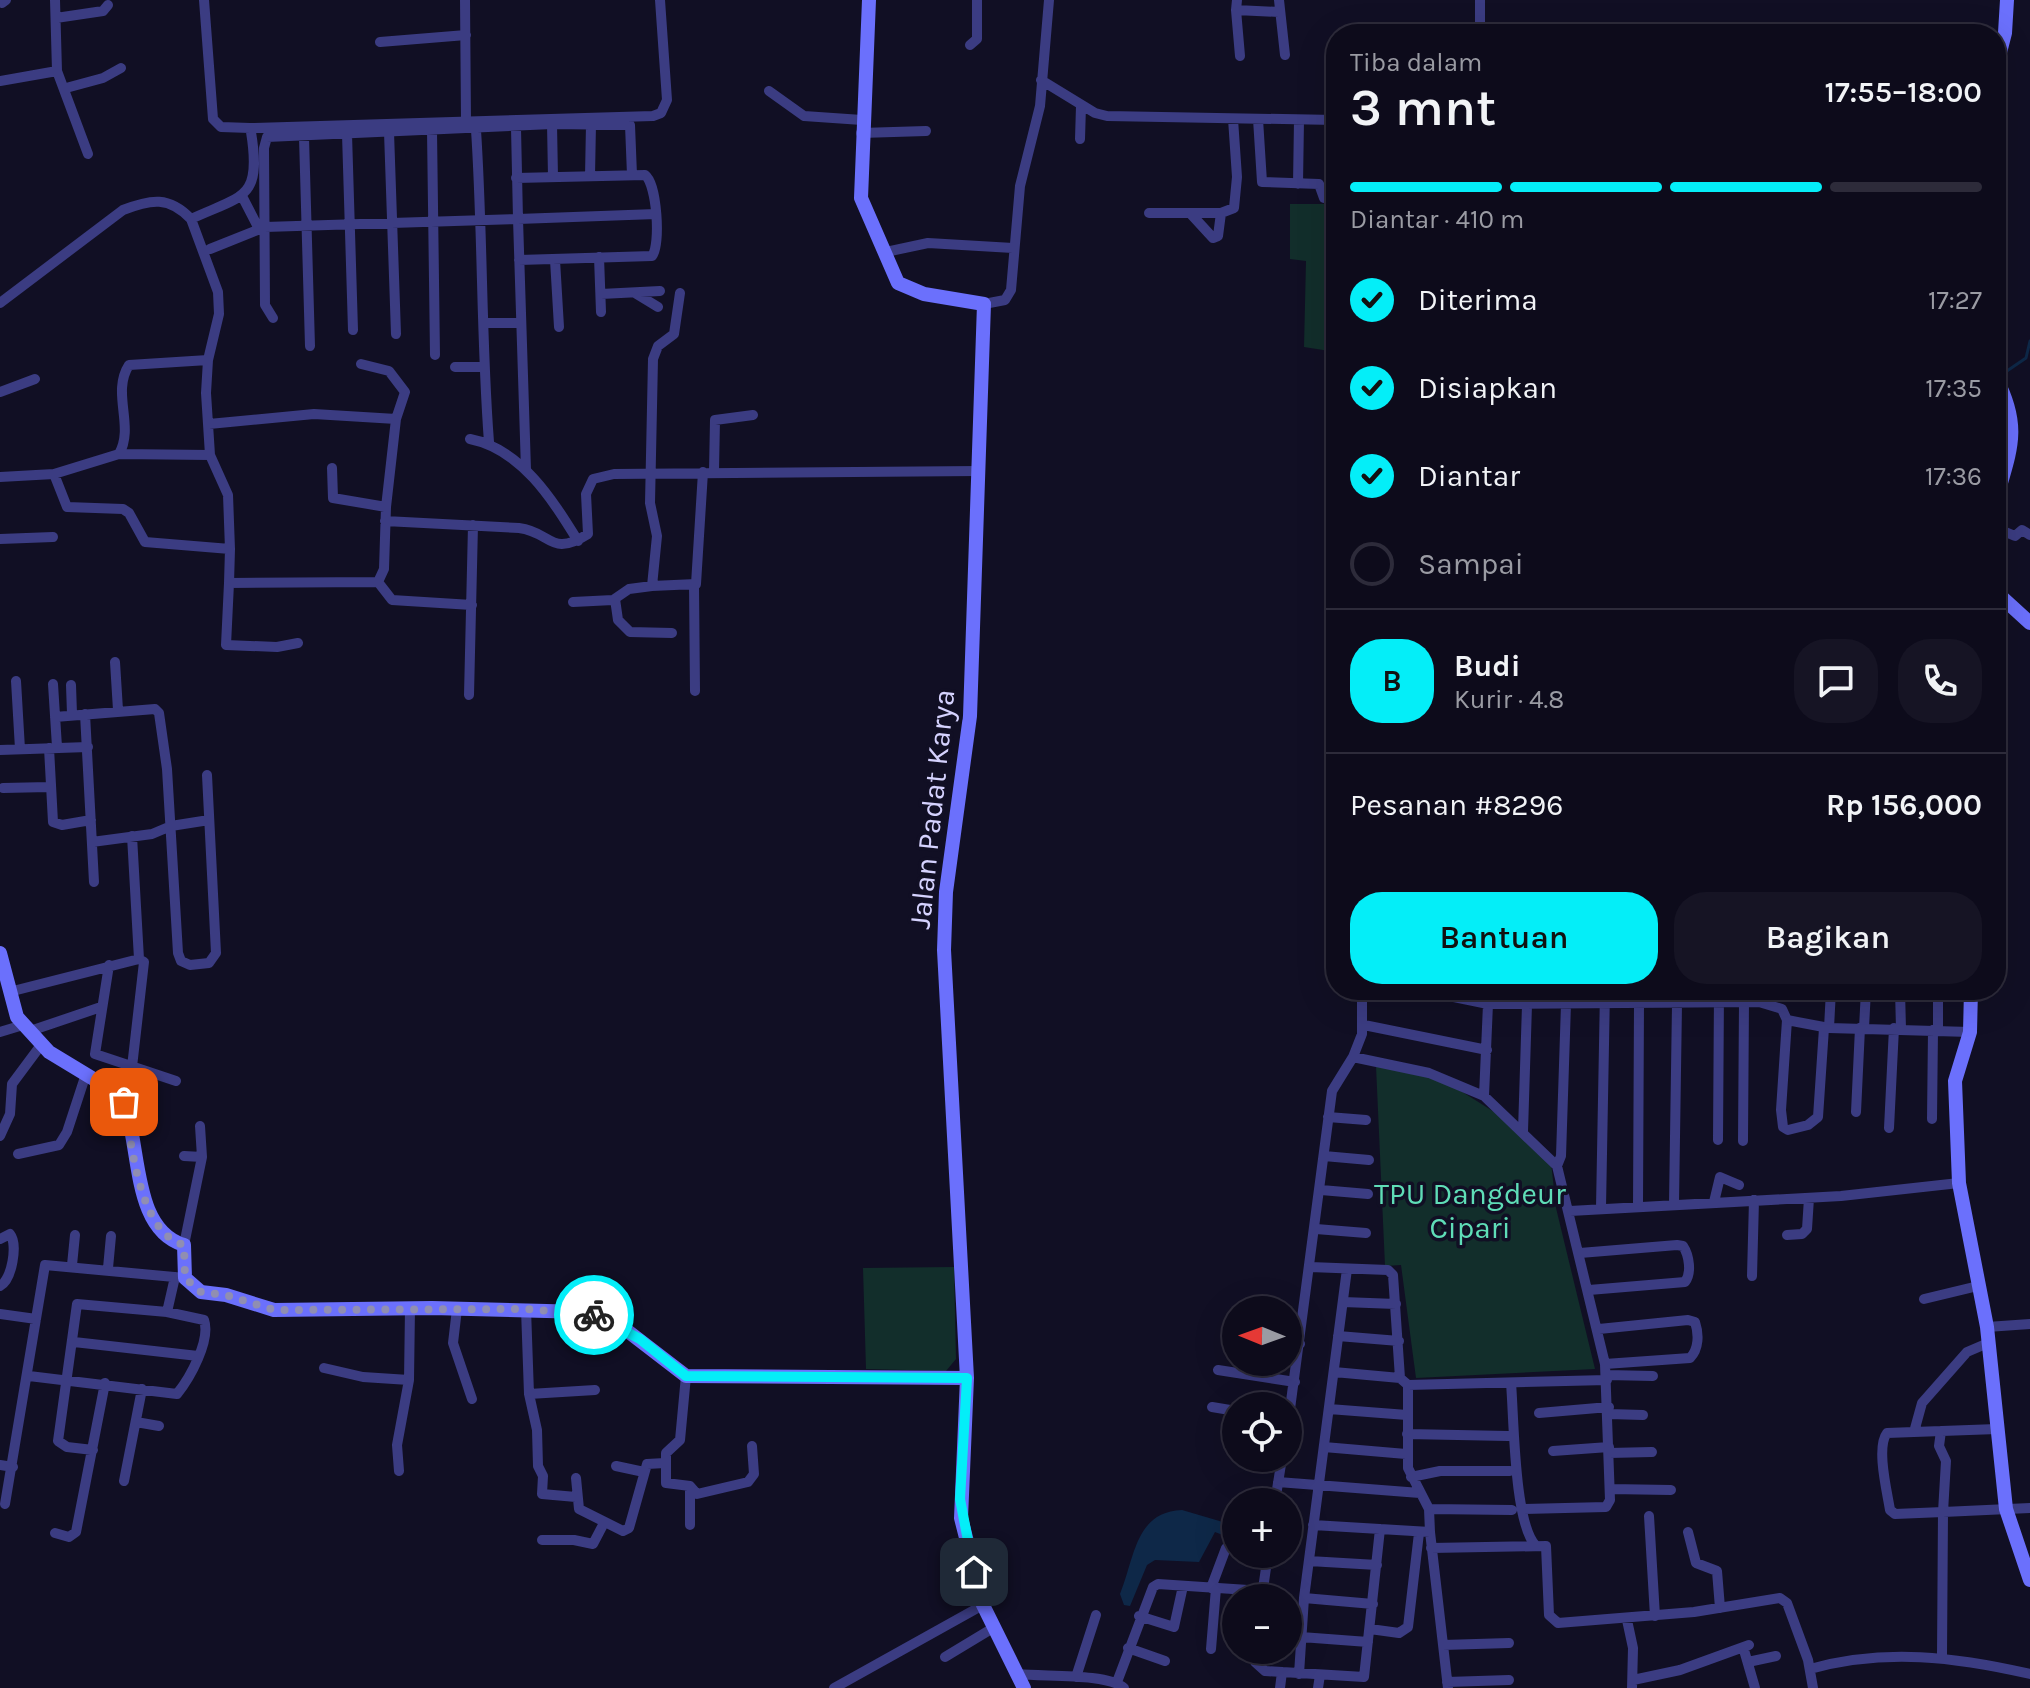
<!DOCTYPE html>
<html lang="id">
<meta charset="utf-8">
<style>
body{margin:0;font-family:Karla,sans-serif;background:#161424;color:#f1f3f6;height:100vh;display:flex;flex-direction:column;font-size:30px;white-space:nowrap}
*{box-sizing:border-box;margin:0}
p{font-size:26px;color:#9a9ba3}
.icon{flex:none;width:44px;height:44px;fill:none;stroke:currentColor;stroke-width:2;stroke-linecap:round;stroke-linejoin:round}
.map{position:relative;flex:1;overflow:hidden}
.side{position:absolute;left:1326px;top:24px;width:680px;height:976px;display:flex;flex-direction:column;background:#0d0b1b;border-radius:32px;box-shadow:0 8px 32px #0002,0 0 0 2px #2d2b3a}
.side>*{flex:none}
.needle{width:52px;rotate:271deg}
.tools{position:absolute;left:1222px;top:1296px;display:grid;gap:16px}
.tools a{display:grid;place-items:center;width:80px;height:80px;border-radius:50%;background:#0d0b1b;box-shadow:0 8px 32px #0002,0 0 0 2px #2d2b3a;font-size:40px}
.pin{position:absolute;display:grid;place-items:center;width:68px;height:68px;color:#fff;margin:-34px;border-radius:16px;box-shadow:0 4px 12px #0006}
.courier{position:absolute;display:grid;place-items:center;width:80px;height:80px;margin:-40px;border:6px solid #04eef8;border-radius:50%;background:#fff;color:#222;box-shadow:0 2px 10px #0007}
.head em{font-style:normal;font-weight:600}
.head div{display:flex;flex-direction:column-reverse}
.head{display:flex;align-items:center;justify-content:space-between;height:136px;padding:0 24px}
h1{font-size:52px;font-weight:600;line-height:60px}
.bar{display:grid;grid-template-columns:repeat(4,1fr);gap:12px 8px;align-content:center;height:96px;padding:0 24px}
.bar i{height:10px;border-radius:6px;background:#2d2b3a}
.bar .selected{background:#04eef8}
.bar p{grid-column:span 4}
.line{display:flex;align-items:center;gap:20px;padding:0 24px;border-top:2px solid #2d2b3a}
.line div{flex:1}
.round{display:grid;place-items:center;flex:none;width:84px;height:84px;border-radius:32px;background:#161424}
ol{padding:0 24px;list-style:none}
li{display:flex;align-items:center;gap:24px;height:88px}
li p{margin-inline-start:auto}
li .icon{padding:8px;border-radius:50%;background:#04eef8;color:#111;stroke-width:4}
li:last-child{color:#9a9ba3}
li i{width:44px;height:44px;border:4px solid #2d2b3a;border-radius:50%}
.primary-button{display:flex;gap:16px;margin-top:auto;padding:16px 24px}
.primary-button a{flex:1;height:92px;border-radius:32px;background:#04eef8;color:#111;font-size:32px;font-weight:600;line-height:92px;text-align:center}
.primary-button a+a{background:#161424;color:#f1f3f6}
.map>svg:first-child{display:block}
.green{fill:#122e2b}
.water{fill:#0e2848}
.lines{fill:none;stroke-linecap:round;stroke-linejoin:round}
.stream{stroke:#0e2848;stroke-width:3}
.street{stroke:#3b3c82;stroke-width:10}
.secondary{stroke:#6b70fc;stroke-width:14}
.done{stroke:#908eb2;stroke-width:8;stroke-dasharray:0 14.4}
.route{stroke:#04eef8;stroke-width:10}
.labels{text-anchor:middle;dominant-baseline:central;stroke-width:7;stroke-linejoin:round;paint-order:stroke}
.street-label{font-size:30px;fill:#d5d2fe;stroke:#110f24}
.park-label{font-size:30px;fill:#5fddb7;stroke:#110f24}
</style>
<div class="map">
<svg width="2030" height="1688" viewBox="0 0 2030 1688">
<rect width="100%" height="100%" fill="#110f24"/>
<path class="green" d="M1290 204H1325V212H1336V352L1304 347 1306 261 1290 259Z
M1376 1066 1445 1081 1518 1127 1551 1162 1556 1208 1595 1369 1416 1378 1401 1265 1385 1266Z
M954 1267 956 1359 946 1371 866 1369 863 1268Z"/>
<path class="water" d="M1182 1510 1233 1525 1236 1537 1233 1539 1215 1532 1199 1562 1155 1560 1147 1565 1130 1606 1124 1605 1120 1594C1135 1557 1135 1512 1182 1510Z"/>
<g class="lines">
<path class="stream" d="M2001 375 2026 358 2030 341"/>
<path class="street" d="M55 0 57 71
M465 0 466 121
M1237 0 1236 10 1279 12
M1279 0 1285 55
M2 3 6 0
M1236 10 1240 56
M56 18 103 11 108 5
M1480 34V0
M380 42 466 35
M970 45 977 39V0
M1041 80 1095 113 1107 116 1336 120
M0 81 57 71 88 154
M66 88 103 78 121 68
M769 91 804 116 862 120
M1258 119 1262 182 1319 184 1324 198
M552 124 553 177
M250 128 653 116 661 113 667 100 660 0
M516 128 518 219 656 214
M476 130C483 235 481 339 489 442
M432 131 435 355
M389 132 396 334
M861 133 926 131
M347 134 353 330
M304 137 310 346
M1080 139 1081 106
M590 176 591 124
M516 178 645 175C657 184 661 245 652 256L519 260
M1298 184 1299 120
M243 198 259 229
M1149 213H1221L1234 208 1237 177 1233 119
M1190 213 1213 238 1218 236 1221 213
M191 219 218 292 219 314 208 360 206 393 210 455 228 495 230 549
M210 249 265 227 518 219 526 470
M886 252 928 243 1013 248
M599 257 601 312
M555 260 559 327
M635 293 658 307
M601 294 660 291
M0 303 123 210C151 199 169 196 191 219 243 195 262 200 251 132L250 128 221 127 213 119 204 0
M984 304 1005 300 1011 290 1020 186 1040 106 1049 0
M273 318 265 305 264 148 267 137 552 124 630 125 632 175
M485 323H521
M455 367H483
M0 392 35 379
M209 424 314 414 396 419
M470 439C521 449 552 499 578 541
M119 454C135 426 111 393 129 365L208 360
M332 468 333 498 386 507
M714 471 715 420 753 415
M54 474 67 507 123 509 129 513 145 542 230 549 229 583 378 582 384 569 386 507 396 419 405 392 389 371 361 364
M0 477 54 474 119 454 210 455
M385 521 519 528C552 532 550 558 588 534L586 494 593 479 614 474 979 471
M1996 528 2015 536 2022 530 2030 535
M0 539 53 537
M378 582 392 600 472 605
M229 583 226 645 277 647 298 643
M694 584 695 691
M652 586 657 536 650 503 653 359 658 346 674 334 680 293
M615 599 618 620 630 632 672 633
M573 602 613 600 629 589 652 586 696 584 703 472
M115 662 118 710
M16 681 20 749
M53 684 57 747
M71 685 72 714
M469 695 473 525
M85 714 94 882
M55 717 155 709 159 713 167 769 178 953 181 961 190 965 209 963 216 953 207 775
M49 748 53 822 62 825 91 820
M0 750 88 747
M3 788 49 787
M92 842 152 834 171 826 209 820
M109 965 95 1054 176 1081
M1420 990 1488 1004 1759 1002 1782 1009 1787 1020 1829 1028 1970 1032
M1900 990 1901 1029
M1938 990V1030
M9 992 139 959 132 836
M1754 1002 1755 990
M1645 1003V990
M1682 1003V990
M1498 1004 1499 990
M1787 1020 1781 1110 1783 1127 1788 1130 1808 1125 1818 1117 1824 1028
M1364 1025 1487 1050
M1829 1028 1831 990
M1864 1028 1866 990
M30 1031 101 1007
M0 1032 23 1025
M1353 1057 1429 1073 1484 1096 1557 1166 1605 1364 1610 1500 1606 1507 1522 1509
M132 1067 144 962 139 959
M1484 1096 1488 1004
M1856 1112 1860 1028
M1328 1117 1366 1120
M1932 1119 1933 1030
M1889 1128 1894 1028
M1523 1131 1527 1005
M0 1136 10 1114 12 1084 41 1045
M1718 1140 1719 990
M1743 1141 1744 1001
M18 1154 59 1145 67 1132 86 1074
M184 1156 202 1157
M1324 1156 1369 1160
M1557 1166 1561 1156 1566 1004
M1321 1190 1368 1194
M1714 1202 1720 1177 1739 1185
M1674 1204 1677 1004
M1638 1206 1639 1004
M1601 1208 1605 990
M1570 1211 1841 1196 1959 1183
M1316 1229 1366 1233
M1787 1235 1802 1234 1807 1229 1809 1198
M0 1239 10 1234C18 1244 12 1280 0 1286
M184 1245 202 1157 200 1126
M1580 1253 1677 1245 1683 1246C1689 1255 1692 1273 1685 1282L1589 1290
M72 1265 75 1235
M1310 1267 1388 1270 1393 1275 1400 1378 1408 1385 1607 1380
M108 1268 111 1236
M1752 1276 1754 1200
M1924 1299 1978 1286
M1343 1302 1396 1304
M457 1309 453 1343 472 1399
M526 1309 529 1394 537 1430 538 1466 543 1476 542 1494 576 1497
M167 1312 175 1277
M0 1314 36 1319
M1987 1327 2030 1324
M1599 1329 1688 1320 1695 1322C1699 1334 1699 1349 1690 1358L1605 1364
M1338 1336 1399 1341
M74 1342 198 1356
M1288 1342 1300 1344
M1988 1343 1967 1352 1922 1403 1914 1432 1997 1429
M324 1368 363 1377 409 1380
M1218 1370 1295 1382
M1334 1372 1400 1378
M1607 1375 1653 1376
M29 1376 177 1394C190 1378 211 1340 204 1320L167 1312 77 1304 58 1441 67 1447 93 1450
M686 1376 680 1440 666 1453V1483L690 1486 697 1494 748 1482 754 1474 752 1446
M1511 1383C1514 1418 1514 1524 1536 1546
M529 1394 595 1390
M1212 1407 1236 1411
M1329 1409 1407 1415
M1539 1413 1609 1407
M1609 1414 1643 1415
M136 1422 159 1426
M1288 1424 1332 1091 1353 1057 1362 1034V990
M1914 1432 1887 1433C1876 1447 1887 1491 1890 1510L1895 1514 1943 1512 1946 1461 1939 1446 1941 1431
M1407 1434 1508 1436
M1324 1447 1406 1454
M1553 1451 1609 1447
M1609 1453 1652 1452
M0 1465 13 1467
M616 1466 644 1472
M399 1471 397 1445 409 1380 410 1308
M1411 1477 1440 1471H1510
M576 1478 579 1509 623 1531 629 1528 647 1464 665 1463
M124 1481 142 1389
M1278 1482 1420 1493
M1610 1489 1671 1490
M1275 1502 1282 1458
M5 1504 45 1265 185 1278
M1429 1509 1512 1510
M1649 1516 1655 1616
M690 1525V1487
M1313 1525 1430 1532 1429 1509 1408 1468V1385
M1430 1532 1448 1688
M1688 1532 1696 1563 1717 1571 1720 1608
M55 1533 69 1537 76 1532 105 1383
M542 1540H574L593 1544 604 1523
M1431 1548 1546 1546 1549 1615 1558 1623 1694 1612 1780 1598 1787 1603 1808 1660 1813 1688
M1309 1561 1377 1565
M1211 1588 1226 1548
M1262 1596 1268 1554
M1304 1598 1373 1604
M1139 1616 1174 1627 1183 1586
M1627 1620 1633 1648 1632 1688
M1370 1629 1399 1633 1408 1627 1419 1533
M1301 1637 1368 1642
M1443 1645 1509 1643
M1128 1648 1165 1661
M1211 1649 1216 1588
M1255 1650V1662L1265 1671 1364 1677 1380 1529
M1744 1650 1755 1688
M1942 1656 1943 1512 2030 1508
M945 1657 993 1628
M1748 1662 1776 1656
M1810 1669C1885 1648 1956 1657 2030 1674
M1019 1674C1045 1677 1107 1673 1124 1688
M1299 1674 1304 1598 1347 1269
M1076 1677 1096 1615
M1633 1680 1680 1670 1749 1645
M1117 1682 1153 1587 1158 1584 1263 1591
M1447 1682 1509 1680
M834 1688 983 1605
M1280 1688 1282 1672
M1318 1688 1320 1675"/>
<path class="secondary" d="M869 0 861 198 898 283 924 294 984 304 970 716 946 892 944 950 967 1378 961 1518 983 1605 1024 1688
M1996 68 2005 33 2007 0
M1996 378C2022 428 2010 450 1996 500
M1996 592 2030 623
M0 953 17 1017 49 1052 120 1095C143 1136 128 1228 184 1245L185 1278 201 1292 226 1295 274 1310 432 1308 585 1312 621 1326 686 1376 967 1378
M1971 990 1970 1032 1955 1081 1959 1183 1987 1327 2006 1509 2030 1580"/>
</g>
<g class="lines">
<path class="done" d="M124 1102C132 1143 138 1232 184 1245L185 1278 201 1292 226 1295 274 1310 526 1309 594 1315"/>
<path class="route" d="M594 1315 640 1339 686 1376 967 1378 960 1499 974 1572"/>
</g>
<g class="labels">
<g class="street-label">
<text transform="translate(932 809) rotate(-84)">Jalan Padat Karya</text>
</g>
<g class="park-label">
<text x="1470" y="1194">TPU Dangdeur<tspan x="1470" dy="34">Cipari</tspan></text>
</g>
</g>
</svg>
<div class="tools">
<a><svg class="needle" viewBox="-14 -14 28 28"><path d="M0-13l5 13h-10z" fill="#e53935"/><path d="M0 13l5-13h-10z" fill="#9a9ba3"/></svg></a>
<a><svg class="icon" aria-label="locate" viewBox="0 0 24 24"><circle cx="12" cy="12" r="6"/><path d="M12 2v4M12 18v4M2 12h4M18 12h4"/></svg></a>
<a>+</a>
<a>−</a>
</div>
<div class="pin" style="left:124px;top:1102px;background:#ea580c"><svg class="icon" aria-label="bag" viewBox="0 0 24 24"><path d="M5 8h14l-1 12H6zM9 8a3 3 0 0 1 6 0"/></svg></div>
<div class="pin" style="left:974px;top:1572px;background:#1f2937"><svg class="icon" aria-label="home" viewBox="0 0 24 24"><path d="M3 11l9-7 9 7M6 9v11h12V9"/></svg></div>
<div class="courier" style="left:594px;top:1315px"><svg class="icon" aria-label="bike" viewBox="0 0 24 24"><circle cx="6" cy="16" r="4"/><circle cx="18" cy="16" r="4"/><path d="M6 16l4-8h5l3 8M10 8l3 8H6M13 5h3"/></svg></div>
<section class="side">
<div class="head"><div><h1>3 mnt</h1><p>Tiba dalam</p></div><em>17:55–18:00</em></div>
<div class="bar"><i class="selected"></i><i class="selected"></i><i class="selected"></i><i></i><p>Diantar · 410 m</p></div>
<ol>
<li><svg class="icon" aria-label="check" viewBox="0 0 24 24"><path d="M5 12l5 5 9-10"/></svg>Diterima<p>17:27</p></li>
<li><svg class="icon" aria-label="check" viewBox="0 0 24 24"><path d="M5 12l5 5 9-10"/></svg>Disiapkan<p>17:35</p></li>
<li><svg class="icon" aria-label="check" viewBox="0 0 24 24"><path d="M5 12l5 5 9-10"/></svg>Diantar<p>17:36</p></li>
<li><i></i>Sampai</li>
</ol>
<div class="line" style="height:144px"><b class="round" style="background:#04eef8;color:#111">B</b><div><b>Budi</b><p>Kurir · 4.8</p></div><a class="round"><svg class="icon" aria-label="chat" viewBox="0 0 24 24"><path d="M4 5h16v11H9l-5 4z"/></svg></a><a class="round"><svg class="icon" aria-label="phone" viewBox="0 0 24 24"><path d="M5 4h4l2 5-3 2q2 4 5 5l2-3 5 2v4C11 20 4 13 5 4z"/></svg></a></div>
<div class="line" style="height:104px"><div>Pesanan #8296</div><b>Rp 156,000</b></div>
<div class="primary-button"><a>Bantuan</a><a>Bagikan</a></div>
</section>
</div>
